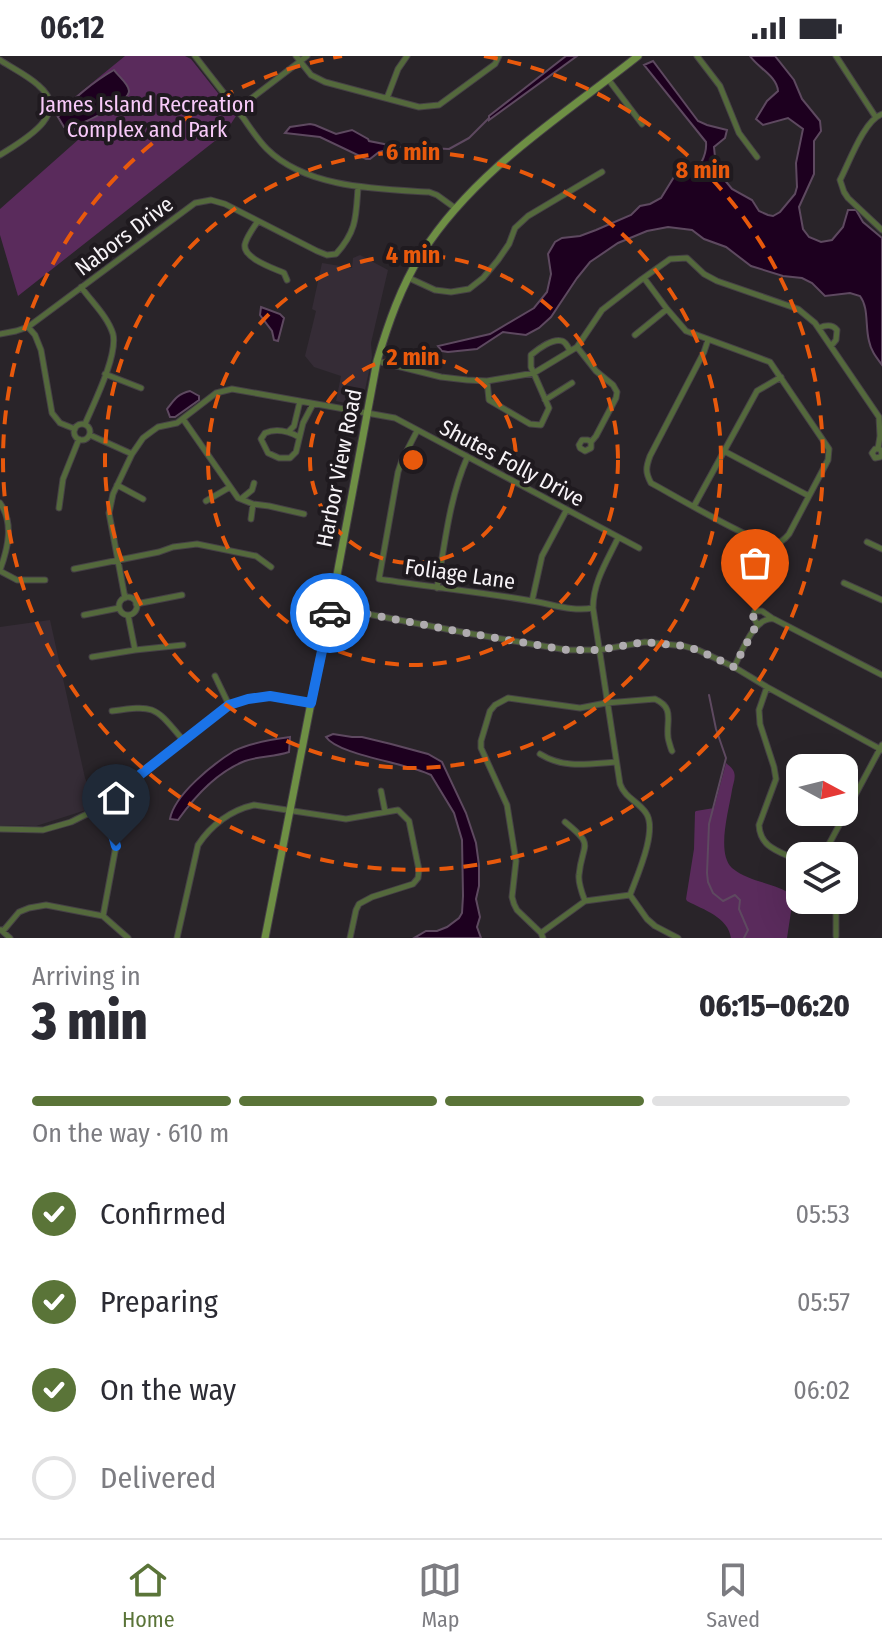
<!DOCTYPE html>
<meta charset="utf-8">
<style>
body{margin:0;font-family:"Fira Sans Condensed",sans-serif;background:#f2f2f3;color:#2b2b33;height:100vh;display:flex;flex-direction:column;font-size:30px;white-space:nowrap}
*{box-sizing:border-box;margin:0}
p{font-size:26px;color:#7c7c81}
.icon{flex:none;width:44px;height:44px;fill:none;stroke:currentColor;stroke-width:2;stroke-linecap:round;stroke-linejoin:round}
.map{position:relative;height:882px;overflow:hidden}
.sheet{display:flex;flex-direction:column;background:#fff;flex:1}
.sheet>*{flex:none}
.needle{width:52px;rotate:97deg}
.tools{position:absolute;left:786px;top:698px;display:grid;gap:16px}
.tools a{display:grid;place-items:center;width:72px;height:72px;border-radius:16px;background:#fff;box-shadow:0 8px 32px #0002;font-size:40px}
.pin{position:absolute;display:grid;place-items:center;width:68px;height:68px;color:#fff;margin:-82px -34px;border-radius:50% 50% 50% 0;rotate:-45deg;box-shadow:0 0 8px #0007}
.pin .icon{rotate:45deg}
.courier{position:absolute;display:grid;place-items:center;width:80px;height:80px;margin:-40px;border:6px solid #1a73e8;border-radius:50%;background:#fff;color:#222;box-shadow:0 2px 10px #0007}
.headline em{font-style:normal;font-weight:800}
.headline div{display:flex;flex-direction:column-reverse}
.headline{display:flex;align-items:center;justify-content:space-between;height:136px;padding:0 32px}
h1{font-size:52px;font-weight:800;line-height:60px}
.bar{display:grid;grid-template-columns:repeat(4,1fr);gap:12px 8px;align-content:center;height:96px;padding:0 32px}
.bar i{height:10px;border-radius:6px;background:#e1e1e2}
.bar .current{background:#5a7438}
.bar p{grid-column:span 4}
ol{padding:0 32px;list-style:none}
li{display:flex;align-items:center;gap:24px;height:88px}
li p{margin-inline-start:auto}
li .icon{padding:8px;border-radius:50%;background:#5a7438;color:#fff;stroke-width:4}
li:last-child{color:#7c7c81}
li i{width:44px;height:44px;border:4px solid #e1e1e2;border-radius:50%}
.status{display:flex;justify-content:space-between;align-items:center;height:56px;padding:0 40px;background:#fff;direction:ltr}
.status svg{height:22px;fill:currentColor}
.dock{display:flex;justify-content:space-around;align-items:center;height:112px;border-top:2px solid #e1e1e2;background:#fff;font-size:22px;color:#7c7c81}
.dock a{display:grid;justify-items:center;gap:4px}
.dock .current{color:#5a7438}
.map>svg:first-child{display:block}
.built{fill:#352c36}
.green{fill:#5a2b5c}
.water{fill:#1d001f;stroke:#5e4960;stroke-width:2}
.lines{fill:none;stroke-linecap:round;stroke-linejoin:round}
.stream{stroke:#5e4960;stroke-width:2}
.street-casing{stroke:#464146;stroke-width:7}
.secondary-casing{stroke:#464146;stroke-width:9}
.street{stroke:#54693c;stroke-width:5}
.secondary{stroke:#6e8f44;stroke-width:7}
.done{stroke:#afabaf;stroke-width:8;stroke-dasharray:0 14.4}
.route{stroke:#1a73e8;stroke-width:10}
.ring{fill:none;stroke:#e8590c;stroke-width:4;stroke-dasharray:14 10}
.labels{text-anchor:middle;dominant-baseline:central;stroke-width:8;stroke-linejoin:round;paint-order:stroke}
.park-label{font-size:22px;fill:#f8caf9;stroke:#1f1a1f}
.street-label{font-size:22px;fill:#f7f3f7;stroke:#1f1a1f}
.centre{fill:#e8590c;stroke:#1f1a1f;stroke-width:4}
.ring-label{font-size:24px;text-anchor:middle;font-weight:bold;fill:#e8590c;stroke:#1f1a1f;stroke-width:8;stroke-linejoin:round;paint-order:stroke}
</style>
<div class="status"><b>06:12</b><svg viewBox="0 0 49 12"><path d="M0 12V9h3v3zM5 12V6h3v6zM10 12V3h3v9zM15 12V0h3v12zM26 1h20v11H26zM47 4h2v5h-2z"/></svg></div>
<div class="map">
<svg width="882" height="882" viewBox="0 0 882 882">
<rect width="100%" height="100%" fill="#292429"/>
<path class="built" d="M360 199 388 214 371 287 372 301 362 348 359 350 336 345 341 320 314 311 305 300 316 255 312 253 322 207 352 212 353 202Z
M50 564 85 722 96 746 86 754 36 770 0 769V571Z"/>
<path class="green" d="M125 0H185L191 3 236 60 225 77 18 240 0 179V153L79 83 54 58Z
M726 707C729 710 732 711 734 716 736 722 733 728 732 734 729 754 716 797 732 812 749 826 771 826 789 837L792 849 787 882H731C728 861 704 854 687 845L686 843 694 793 695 756 696 755 714 752Z"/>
<path class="water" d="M566 0H577L489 64V60Z
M750 0H775L794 24 802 43 820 65 821 75 814 85V118L799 151 803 173 809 181 821 186 832 184 843 171 848 154H856L863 166 882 182V309C876 301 871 295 869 285 865 270 869 252 860 240L850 237 825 240 812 227 802 222 783 220 751 210 726 191 704 183 692 174 668 171 647 175 618 187 590 206 577 222 551 261 539 272 526 279 503 276 477 293 448 296 442 295 438 290 490 278 534 252 547 236 551 218 548 198 555 186 562 182 580 180 596 174 631 159 640 150 650 148 661 142 674 121C679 120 683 120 687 119 700 116 707 97 706 86L644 9 653 5 698 65 707 69 727 74 725 82 714 91 716 111 718 116 732 133 752 144 759 155 768 159 773 160 780 156 795 138 797 131 796 107 803 73 788 62 763 69 756 63 767 45 778 35C777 20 758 12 750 0Z
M114 14C118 20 129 28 129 35 129 46 86 66 76 69 75 70 66 71 64 71L58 61C69 45 96 24 114 14Z
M310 68 315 69 336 78 352 74 368 83 369 85 384 88 392 93 379 96 370 103H366L320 81 285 77 290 71Z
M261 251 280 258 284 262 278 285 274 284 272 275 260 259Z
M190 335 199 340V344L175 361H170L167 353C174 344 177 338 190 335Z
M333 678 352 681H362L391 688 428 698 442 706 466 757 476 787 479 809V830L476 843 480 861 477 871 481 882H414L426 875H437L447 871 459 862 462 857 463 840 462 784 454 757 431 719C407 707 338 699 326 681Z
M290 681 289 696C274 701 259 700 245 705 217 716 195 740 178 764L170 763C174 739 213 708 234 695 247 688 275 683 290 681Z"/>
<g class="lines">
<path class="stream" d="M389 90 449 93 469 82 489 62
M709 639 716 673 726 702 709 768 707 817 708 826 713 837 723 845 735 839 740 844 739 853 748 874 744 882"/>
<g class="street-casing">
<path id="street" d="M195 0C211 21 228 42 244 63 251 73 258 84 267 93 306 132 377 133 429 136L437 139 455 152
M296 0 311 19 325 26 419 51 439 49 495 8 499 0
M697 0 720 30 739 77 757 101
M836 0 875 60
M0 4C12 12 27 19 38 29 73 58 22 85 0 99
M608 23 642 68
M387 42 398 13 407 0
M236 54 307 0
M882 58C864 64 849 107 840 124L844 136 848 142 882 174
M258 165C254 171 247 180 245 188 242 202 273 212 284 217L287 224
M409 222 435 234 451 236 469 233 483 222 498 204 509 188 515 172 528 160 602 116
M644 222 667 253 686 275 770 306 829 393 828 404 789 478C785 483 781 487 774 488 759 490 670 437 651 427 645 416 646 411 650 400L704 296 708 284
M81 231C92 246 108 261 113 278 118 299 94 347 85 368
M28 271 35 279 41 294 52 357 60 367 75 373
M819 272C826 269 832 268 837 274L836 284 831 290
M0 278 16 275 28 271 195 147 211 144 225 148 317 195 327 199 336 198C357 175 356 160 358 131
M635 279 667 253
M577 291 596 315 613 329 617 336 616 342 596 380 591 386V392L585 395 580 392 579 389 582 384H588L591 386
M377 305 441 321 467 324 487 325 534 317 577 291 602 254 642 223 670 203 687 202 704 218 717 225 798 253 815 267 879 361 880 380 878 393 881 394 882 399 880 401 875 402 872 397 875 393H878
M105 318 141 332
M487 325 489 344 530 368 541 369 549 352 531 311V299C538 293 553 282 562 285 566 286 568 291 570 295
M545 344 572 327
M183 363 238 442 253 448 269 450 304 458
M74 376a8 8 0 1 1 16 0a8 8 0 1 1-16 0Z
M417 375 402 404 398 416 379 523C430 531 481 536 532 545 552 548 572 556 593 552
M288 376 294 370 300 345
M90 379 132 398
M299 381C288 375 277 372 265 377L261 383 268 397 279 402H290L296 396 303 367 313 348
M724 395 809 440
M117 429 143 443
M241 443 252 434 254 427
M206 445 230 431
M0 447C14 467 8 492 0 514
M694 450 757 335 781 321
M59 452 63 423 79 383
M251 463 253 448
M618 482C607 505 593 526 593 552L620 728C625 742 638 745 646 757 658 774 637 820 630 839
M867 486 882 493
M74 513 159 496 173 491 197 488 256 500 271 511
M0 515 17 524H45
M844 527 882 544
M437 532C445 488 449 443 467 402
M119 550a9 9 0 1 1 18 0a9 9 0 1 1-18 0Z
M125 542 109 457 113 438 132 398 143 382 151 376 158 371 177 367 216 337 232 333 395 362 639 492
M532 545 542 500 566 455
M136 548 182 539
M331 551 467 577 567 594H599L645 586 684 590 698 594 734 611 767 631 882 694
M84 559 119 552
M128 559 135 594
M757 568 753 560 755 555H762L772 562
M92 601 135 594 183 589
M734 611C742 596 754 560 774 563L882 619
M215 620 229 649
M767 631 759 654 760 668 774 711 776 723 759 769C760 791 778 795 795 803L800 802
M112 655C156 649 154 650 183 684
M540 698C564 713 588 708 615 706
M381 735 385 755
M95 754 113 779 116 790 103 860
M565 766C596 791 582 786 579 819 578 827 582 837 585 845
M0 773 43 774 71 766 95 754 229 649 248 643 270 640 311 647
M818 800 828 790 882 689
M1 874 10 882
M3 875 19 856 29 852 46 849 103 860 128 882
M541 877 585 845 630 839 647 863 655 870 678 882
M836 880V844
M177 882 198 789C211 769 231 754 254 749L346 763 398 754 409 765 419 814 418 822 413 828 372 841 359 848 356 854 350 882
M543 882 541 877 517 854 514 848 512 841 516 805 507 749 481 692V685L490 655 495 649 508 642 580 652 606 647 655 643C675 652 666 665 668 681 668 683 671 693 672 695"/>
</g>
<g class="secondary-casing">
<path id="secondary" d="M265 882 311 647 331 551 377 305C388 268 401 230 422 197 475 114 561 61 638 0"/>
</g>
<use href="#street" class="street"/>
<use href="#secondary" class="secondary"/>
</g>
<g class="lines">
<path class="done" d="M330 557 331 551 467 577 567 594H599L645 586 684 590 698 594 734 611 757 568 753 560 755 555"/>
<path class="route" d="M116 790 113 779 95 754 229 649 248 643 270 640 311 647 330 557"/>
</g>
<g class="ring">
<circle cx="413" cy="404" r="103"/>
<circle cx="413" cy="404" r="205"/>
<circle cx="413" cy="404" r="308"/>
<path d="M484 0A410 410 0 1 1 342 0"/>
</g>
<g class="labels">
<g class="park-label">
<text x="147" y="48">James Island Recreation<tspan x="147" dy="25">Complex and Park</tspan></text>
</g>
<g class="street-label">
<text transform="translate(124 180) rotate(-37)">Nabors Drive</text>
<text transform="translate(512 407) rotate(28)">Shutes Folly Drive</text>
<text transform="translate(339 412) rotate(-79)">Harbor View Road</text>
<text transform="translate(460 518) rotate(8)">Foliage Lane</text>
</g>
</g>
<circle cx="413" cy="404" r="12" class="centre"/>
<g class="ring-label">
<text x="413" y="104">6 min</text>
<text x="703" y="122">8 min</text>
<text x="413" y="207">4 min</text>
<text x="413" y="309">2 min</text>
</g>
</svg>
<div class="tools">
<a><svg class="needle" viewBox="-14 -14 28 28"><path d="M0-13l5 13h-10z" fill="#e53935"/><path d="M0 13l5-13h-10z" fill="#7c7c81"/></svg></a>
<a><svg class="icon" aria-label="layers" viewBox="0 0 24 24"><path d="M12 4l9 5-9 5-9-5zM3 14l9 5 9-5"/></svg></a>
</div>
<div class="pin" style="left:755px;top:555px;background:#ea580c"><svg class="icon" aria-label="bag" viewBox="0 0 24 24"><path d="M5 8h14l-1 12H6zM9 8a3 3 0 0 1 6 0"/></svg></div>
<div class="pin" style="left:116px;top:790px;background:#1f2937"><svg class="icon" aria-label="home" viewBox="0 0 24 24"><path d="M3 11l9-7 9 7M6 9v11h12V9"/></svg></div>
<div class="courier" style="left:330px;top:557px"><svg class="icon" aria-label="car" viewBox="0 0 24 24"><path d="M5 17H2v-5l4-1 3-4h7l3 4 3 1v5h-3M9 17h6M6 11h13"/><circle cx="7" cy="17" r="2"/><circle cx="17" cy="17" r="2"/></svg></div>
</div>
<section class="sheet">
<div class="headline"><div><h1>3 min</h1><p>Arriving in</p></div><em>06:15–06:20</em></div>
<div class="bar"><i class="current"></i><i class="current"></i><i class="current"></i><i></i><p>On the way · 610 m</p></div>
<ol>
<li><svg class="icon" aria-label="check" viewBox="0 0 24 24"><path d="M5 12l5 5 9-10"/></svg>Confirmed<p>05:53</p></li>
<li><svg class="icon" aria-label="check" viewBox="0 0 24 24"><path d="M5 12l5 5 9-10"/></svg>Preparing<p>05:57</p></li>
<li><svg class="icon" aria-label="check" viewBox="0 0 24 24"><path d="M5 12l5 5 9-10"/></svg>On the way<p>06:02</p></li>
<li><i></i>Delivered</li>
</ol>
</section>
<nav class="dock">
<a class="current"><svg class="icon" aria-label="home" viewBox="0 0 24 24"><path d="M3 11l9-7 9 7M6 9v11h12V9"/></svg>Home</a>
<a><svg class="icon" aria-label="map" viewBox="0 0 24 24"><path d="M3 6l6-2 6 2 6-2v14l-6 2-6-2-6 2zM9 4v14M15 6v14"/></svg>Map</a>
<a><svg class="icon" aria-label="saved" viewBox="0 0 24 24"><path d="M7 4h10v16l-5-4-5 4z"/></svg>Saved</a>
</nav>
